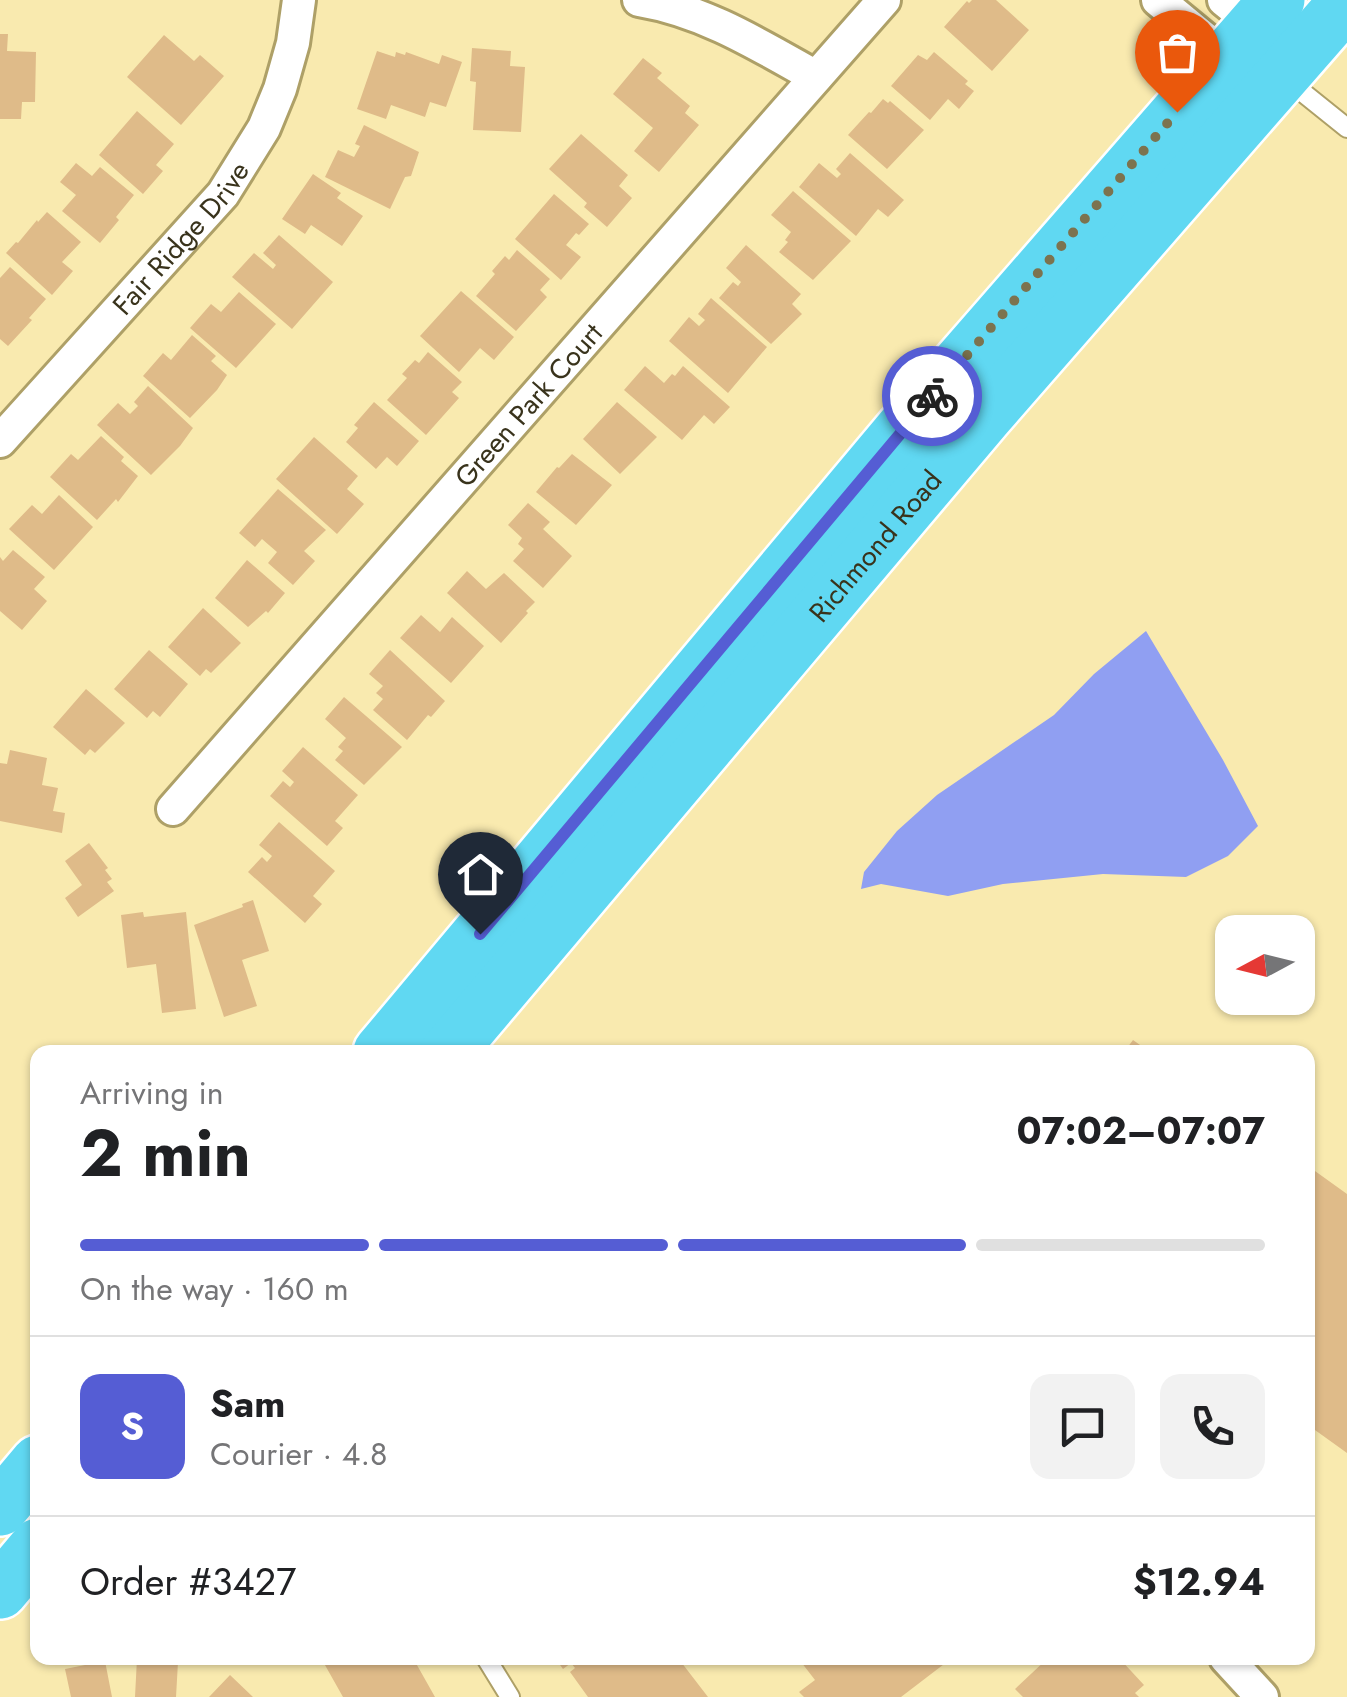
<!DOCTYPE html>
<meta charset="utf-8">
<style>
body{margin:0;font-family:Jost,sans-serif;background:#f2f2f2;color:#202124;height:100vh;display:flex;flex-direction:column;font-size:38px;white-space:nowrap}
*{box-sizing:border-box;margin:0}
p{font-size:32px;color:#757577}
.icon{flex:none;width:55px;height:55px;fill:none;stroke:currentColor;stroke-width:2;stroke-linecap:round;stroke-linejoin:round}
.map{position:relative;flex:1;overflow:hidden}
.sheet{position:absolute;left:30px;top:1045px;width:1285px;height:620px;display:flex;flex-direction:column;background:#fff;border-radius:20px;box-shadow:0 2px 8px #0004}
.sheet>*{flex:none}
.needle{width:65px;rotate:263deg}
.buttons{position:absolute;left:1215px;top:915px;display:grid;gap:20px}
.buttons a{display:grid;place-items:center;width:100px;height:100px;border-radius:20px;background:#fff;box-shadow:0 2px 8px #0004;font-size:50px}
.pin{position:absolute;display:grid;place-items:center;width:85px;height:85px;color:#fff;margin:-102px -42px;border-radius:50% 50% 50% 0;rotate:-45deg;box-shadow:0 0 10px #0007}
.pin .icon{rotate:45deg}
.courier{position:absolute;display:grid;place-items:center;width:100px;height:100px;margin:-50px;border:8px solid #555dd4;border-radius:50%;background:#fff;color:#222;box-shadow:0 2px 12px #0007}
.head em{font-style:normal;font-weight:700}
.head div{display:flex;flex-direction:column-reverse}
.head{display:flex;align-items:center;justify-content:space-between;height:170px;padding:0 50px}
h1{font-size:65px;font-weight:700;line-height:75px}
.bar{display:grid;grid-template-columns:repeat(4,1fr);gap:15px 10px;align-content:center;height:120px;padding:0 50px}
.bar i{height:12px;border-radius:8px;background:#e0e0e0}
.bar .on{background:#555dd4}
.bar p{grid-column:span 4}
.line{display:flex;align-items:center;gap:25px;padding:0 50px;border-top:2px solid #e0e0e0}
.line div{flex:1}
.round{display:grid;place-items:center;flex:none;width:105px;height:105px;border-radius:20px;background:#f2f2f2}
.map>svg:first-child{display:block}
.water{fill:#909ff2}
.building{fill:#dfbb89}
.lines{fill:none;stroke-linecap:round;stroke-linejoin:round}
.service-casing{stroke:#aea067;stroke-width:22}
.minor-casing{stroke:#aea067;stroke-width:38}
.trunk-casing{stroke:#fff;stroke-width:60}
.service{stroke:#fff;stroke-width:18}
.minor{stroke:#fff;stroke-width:32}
.trunk{stroke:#60d8f2;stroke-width:55}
.done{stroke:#7c734f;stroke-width:10;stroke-dasharray:0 18}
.route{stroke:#555dd4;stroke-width:12}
.labels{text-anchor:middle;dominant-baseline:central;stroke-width:10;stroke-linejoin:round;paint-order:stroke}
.street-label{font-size:28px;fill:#39331c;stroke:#fdf7e0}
</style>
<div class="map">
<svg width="1347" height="1697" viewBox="0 0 1347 1697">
<rect width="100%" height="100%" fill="#f9eaaf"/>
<path class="water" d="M1146 631 1223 760 1258 826 1228 856 1186 877 1103 874 1003 884 948 896 881 884 861 889 864 872 897 831 937 795 1054 715 1094 674Z"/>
<path class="building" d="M972 0H996L1029 30 992 71 944 27 967 1 969 3Z
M0 34H8L7 51 36 52 35 102H22L21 119H0Z
M164 35 194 61 200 55 224 76 181 125 127 77Z
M472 48 511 51 510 66 525 67 521 132 473 130 476 82 470 81Z
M377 51 395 57 396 52 405 55 406 52 439 64 442 55 462 62 446 107 430 102 425 117 391 105 386 119 357 109Z
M934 52 968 81 965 84 974 91 959 109 948 99 930 120 891 86 918 55 927 60Z
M643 58 662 73 657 78 690 106 685 113 699 125 659 172 634 151 653 128 613 94Z
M883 99 888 103 890 101 924 130 887 169 848 135 869 112 871 113Z
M137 111 174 144 156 165 163 171 143 194 99 155Z
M364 125 419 152 411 176 405 177 390 209 325 177 338 150 354 157 360 146 355 144Z
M581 134 628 175 619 186 632 198 607 227 584 207 587 203 549 169Z
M850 153 904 200 888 217 878 209 856 236 799 187 819 163 837 178 841 174 836 169Z
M76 163 92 176 100 167 134 195 116 217 119 220 100 243 62 211 76 195 60 182Z
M313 174 341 193 337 198 363 216 342 246 311 225 305 234 282 219Z
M793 191 851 241 813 280 779 252 788 242 785 240 791 232 771 215Z
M554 194 589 224 579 235 576 233 566 245 581 257 561 280 515 239Z
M47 212 81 242 62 262 73 271 52 295 6 253 16 242 18 243 37 220 38 222Z
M279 235 333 282 292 329 232 277 254 253 273 269 276 265 263 253Z
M746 245 801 294 792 304 802 314 771 344 719 298 733 282 738 286 741 282 726 268Z
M517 250 550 279 540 290 547 297 516 331 476 296 495 274 492 271 505 256 509 260Z
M10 267 46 299 29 318 32 320 8 346 0 339V278Z
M461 291 514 337 494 360 480 348 459 372 420 336Z
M239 292 276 324 236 368 190 328 211 304 221 312Z
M711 298 767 347 728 393 669 341 689 317 699 326 705 320 698 314Z
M192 335 216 356 211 361 227 375 217 390 190 418 143 376 163 353 171 360Z
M428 352 462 382 452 392 459 398 426 435 387 400 407 378 402 374 415 360 419 363Z
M645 366 664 383 672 374 675 376 683 366 730 407 714 424 704 415 682 440 624 390Z
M148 386 193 428 180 446 151 475 97 425 118 403 130 414 138 406 134 402Z
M374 402 419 441 397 466 387 457 376 469 346 442 358 428 354 425Z
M617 402 657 437 620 474 583 439Z
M101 436 124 457 121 461 138 476 118 502 116 499 97 520 50 477 71 454 78 460Z
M314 437 358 476 347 489 364 504 337 534 276 479Z
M572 454 612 485 576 525 536 492 557 467 559 468Z
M278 489 326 530 304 551 315 561 293 585 268 563 277 552 262 539 255 547 239 533Z
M59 495 93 527 54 570 9 529 32 505 42 514Z
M528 503 550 522 543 529 572 556 543 588 513 561 524 549 518 544 522 538 508 525Z
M13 550 45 577 34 589 47 601 22 630 0 611V557L3 561Z
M247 560 285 593 268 613 266 611 248 627 215 598Z
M467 571 486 589 504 573 535 602 526 611 528 613 501 643 447 593Z
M203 608 241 643 211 673 206 669 200 676 168 647Z
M421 615 440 632 452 617 484 646 451 683 400 638Z
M149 650 188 684 160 717 153 711 147 718 114 689Z
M390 650 445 701 431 717 428 715 407 740 373 710 383 699 376 693 383 686 369 674Z
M86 689 125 723 95 753 90 749 85 755 53 727Z
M344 697 402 747 364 785 335 760 343 751 338 747 346 738 325 719Z
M303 747 358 795 335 821 343 828 327 846 270 796 283 781 290 787 294 782 282 771Z
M10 750 47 758 42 785 58 788 53 811 65 813 62 833 0 821V763L7 764Z
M279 822 335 871 313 896 322 904 305 923 248 872 262 857 267 862 272 856 259 845Z
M89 843 108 868 105 870 112 879 107 882 114 891 78 917 65 898 82 885 65 861Z
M253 900 269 951 242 960 257 1006 224 1017 194 925 243 907 242 904Z
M143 912 144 917 186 912 196 1009 162 1013 156 964 127 968 121 915Z
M1133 1040 1150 1052H1124Z
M1308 1166 1347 1194V1453L1308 1425Z
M137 1658H165V1662H178L176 1697H135Z
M321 1658H413L435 1697H343Z
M555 1658H678L708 1697H588L570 1672 575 1668 571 1663 563 1669Z
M798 1658H952L901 1697H804L799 1692 815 1680Z
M1048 1658H1119L1144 1685 1135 1693 1139 1697H1023L1015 1689Z
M105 1661 112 1697H71L65 1669Z
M230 1675 253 1697H209Z"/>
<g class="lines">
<g class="service-casing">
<path id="service" d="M1286 79 1347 128
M486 1658 510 1697"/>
</g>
<g class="minor-casing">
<g id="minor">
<path d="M639 0C705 11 759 45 816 77"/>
<path d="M1158 0 1227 57 1243 62"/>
<path d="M1224 0 1255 25 1263 40"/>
<path id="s1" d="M0 441 223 194 264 128 280 89 293 43 299 0"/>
<path id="s2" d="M173 809 884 0"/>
<path d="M1226 1658 1262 1697"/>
</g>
</g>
<g class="trunk-casing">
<g id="trunk">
<path d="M381 1052 904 428 1277 0"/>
<path id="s3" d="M448 1052 985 416 1347 1"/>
<path d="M0 1508 38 1463"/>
<path d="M0 1591 38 1546"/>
</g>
</g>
<use href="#service" class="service"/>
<use href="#minor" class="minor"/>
<use href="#trunk" class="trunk"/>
</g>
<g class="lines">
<path class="done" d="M932 396 1177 112"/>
<path class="route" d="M480 934 932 396"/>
</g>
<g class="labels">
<g class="street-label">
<text stroke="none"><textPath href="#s1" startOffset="272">Fair Ridge Drive</textPath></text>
<text stroke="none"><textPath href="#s2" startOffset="538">Green Park Court</textPath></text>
<text stroke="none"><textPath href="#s3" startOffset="662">Richmond Road</textPath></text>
</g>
</g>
</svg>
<div class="buttons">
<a><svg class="needle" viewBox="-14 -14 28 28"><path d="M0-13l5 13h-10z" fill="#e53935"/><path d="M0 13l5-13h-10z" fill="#757577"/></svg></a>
</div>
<div class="pin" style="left:1177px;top:112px;background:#ea580c"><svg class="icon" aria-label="bag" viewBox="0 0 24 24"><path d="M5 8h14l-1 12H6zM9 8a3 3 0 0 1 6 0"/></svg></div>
<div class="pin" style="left:480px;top:934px;background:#1f2937"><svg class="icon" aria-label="home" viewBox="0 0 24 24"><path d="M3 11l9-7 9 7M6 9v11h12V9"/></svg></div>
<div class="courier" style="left:932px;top:396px"><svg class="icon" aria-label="bike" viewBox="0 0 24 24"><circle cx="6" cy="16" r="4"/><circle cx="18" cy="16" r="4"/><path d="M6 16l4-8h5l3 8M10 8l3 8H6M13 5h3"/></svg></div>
<section class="sheet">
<div class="head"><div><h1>2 min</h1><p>Arriving in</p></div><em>07:02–07:07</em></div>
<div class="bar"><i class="on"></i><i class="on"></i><i class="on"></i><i></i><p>On the way · 160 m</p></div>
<div class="line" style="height:180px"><b class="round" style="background:#555dd4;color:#fff">S</b><div><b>Sam</b><p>Courier · 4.8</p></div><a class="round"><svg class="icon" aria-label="chat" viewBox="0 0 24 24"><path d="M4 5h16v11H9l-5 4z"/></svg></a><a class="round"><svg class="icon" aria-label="phone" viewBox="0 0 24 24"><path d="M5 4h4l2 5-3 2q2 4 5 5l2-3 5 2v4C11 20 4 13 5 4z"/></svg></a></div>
<div class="line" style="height:130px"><div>Order #3427</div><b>$12.94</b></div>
</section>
</div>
